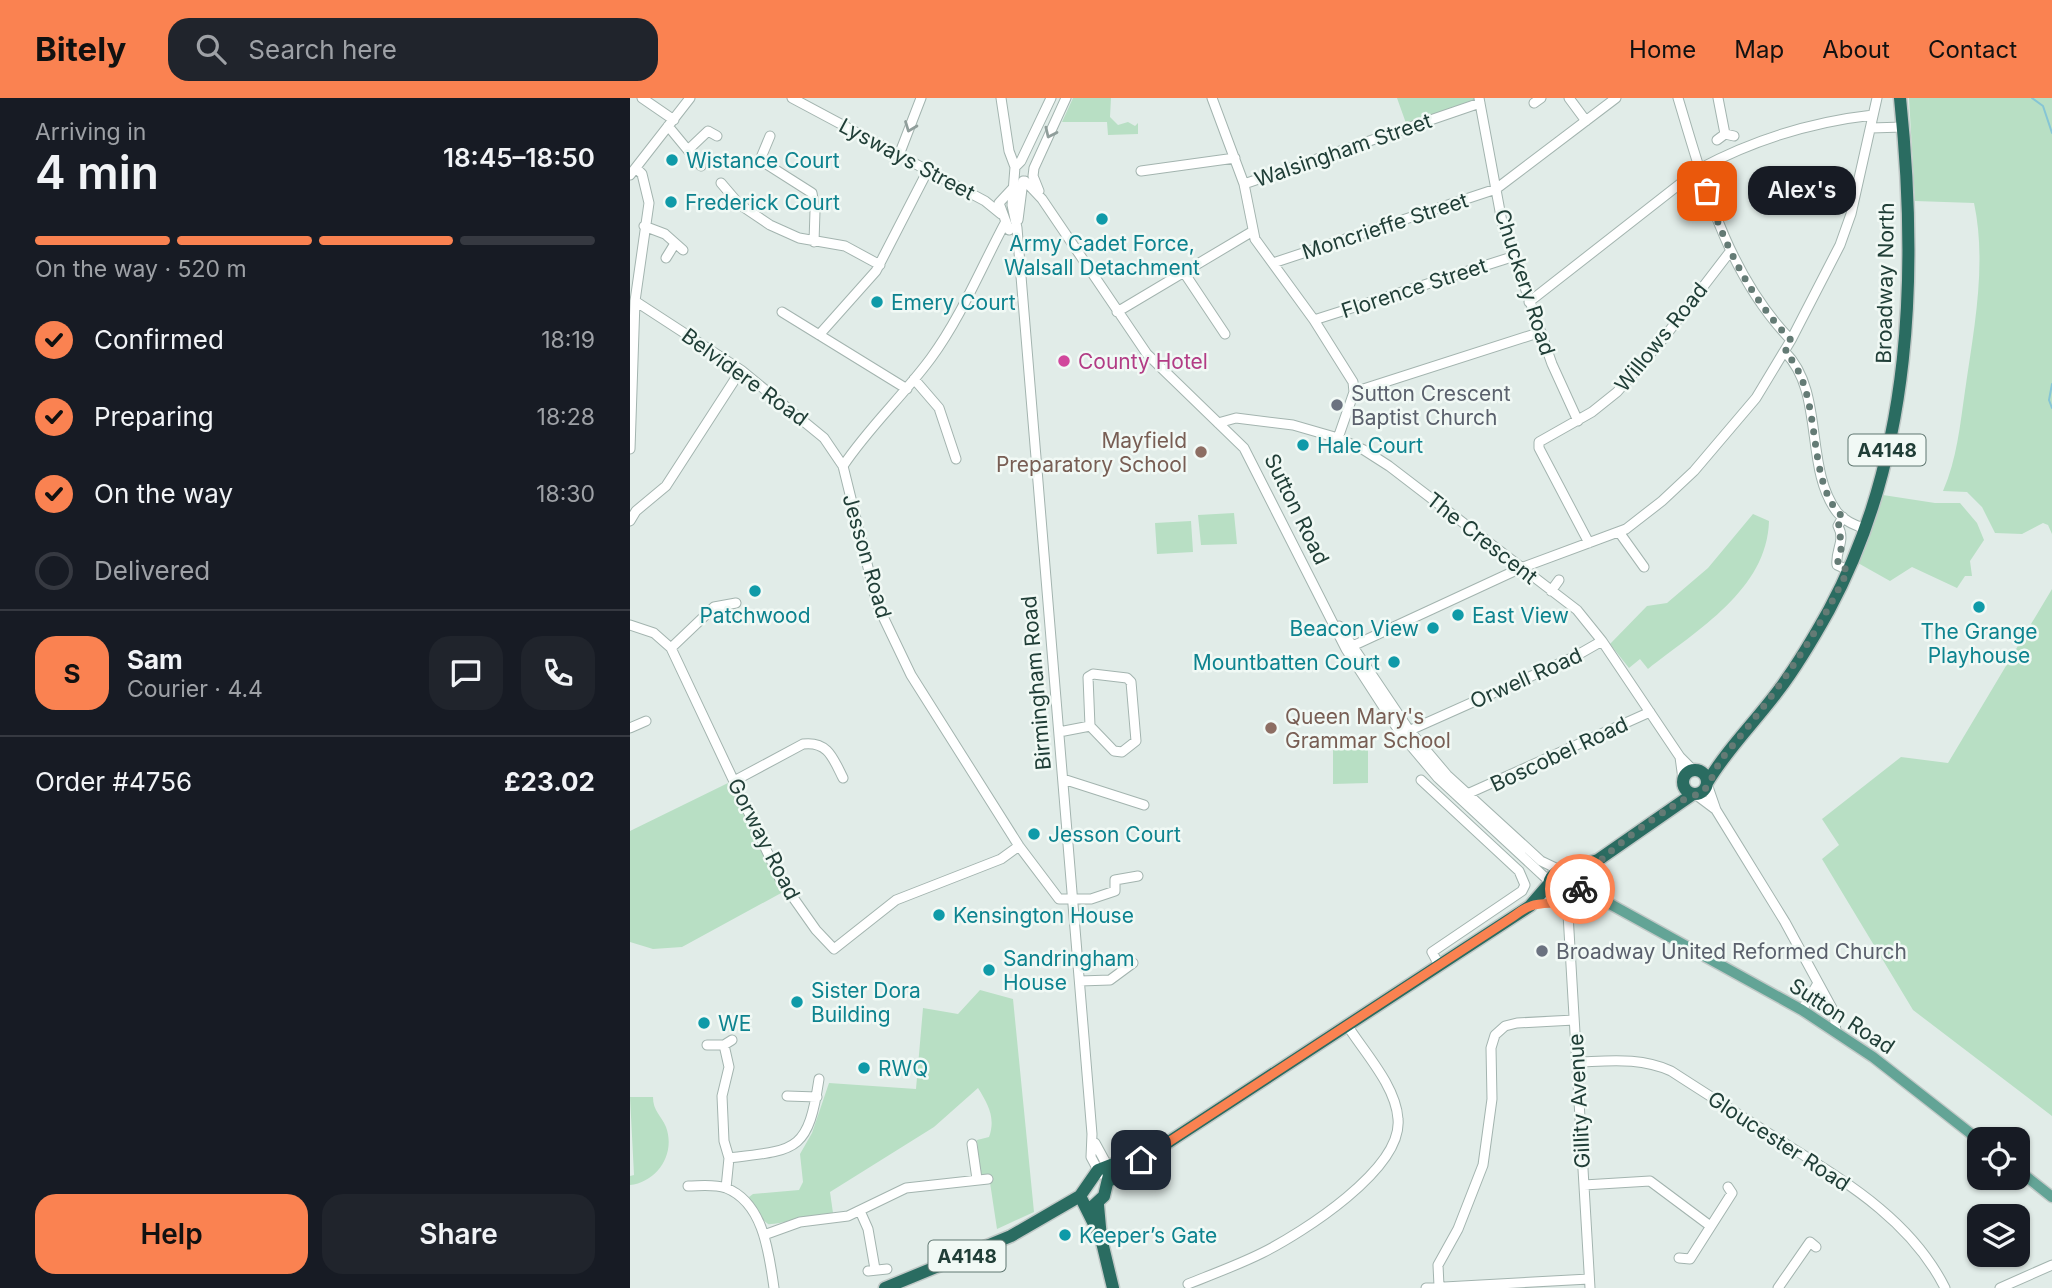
<!DOCTYPE html>
<meta charset="utf-8">
<style>
body{margin:0;font-family:Inter,sans-serif;background:#20242c;color:#f1f3f6;height:100vh;display:flex;flex-direction:column;font-size:26px;white-space:nowrap}
*{box-sizing:border-box;margin:0}
p{font-size:23px;color:#9ea1a6}
.icon{flex:none;width:38px;height:38px;fill:none;stroke:currentColor;stroke-width:2;stroke-linecap:round;stroke-linejoin:round}
.map{position:relative;flex:1;overflow:hidden}
.sheet{display:flex;flex-direction:column;background:#171b24;width:630px}
.sheet>*{flex:none}
.fabs{position:absolute;left:1337px;top:1029px;display:grid;gap:14px}
.fabs a{display:grid;place-items:center;width:63px;height:63px;border-radius:14px;background:#171b24;box-shadow:0 2px 5px #0004;font-size:35px}
.pin{position:absolute;display:grid;place-items:center;width:60px;height:60px;color:#fff;margin:-30px;border-radius:14px;box-shadow:0 4px 10px #0006}
.courier{position:absolute;display:grid;place-items:center;width:70px;height:70px;margin:-35px;border:5px solid #fa8251;border-radius:50%;background:#fff;color:#222;box-shadow:0 2px 9px #0007}
.bubble{position:absolute;height:49px;border-radius:21px;background:#171b24;box-shadow:0 2px 5px #0004;font-size:23px;font-weight:600;line-height:49px;text-align:center}
.headline em{font-style:normal;font-weight:600}
.headline div{display:flex;flex-direction:column-reverse}
.headline{display:flex;align-items:center;justify-content:space-between;height:119px;padding:0 35px}
h1{font-size:46px;font-weight:600;line-height:52px}
.bar{display:grid;grid-template-columns:repeat(4,1fr);gap:10px 7px;align-content:center;height:84px;padding:0 35px}
.bar i{height:9px;border-radius:5px;background:#363941}
.bar .selected{background:#fa8251}
.bar p{grid-column:span 4}
.line{display:flex;align-items:center;gap:18px;padding:0 35px;border-top:2px solid #363941}
.line div{flex:1}
.round{display:grid;place-items:center;flex:none;width:74px;height:74px;border-radius:21px;background:#20242c}
ol{padding:0 35px;list-style:none}
li{display:flex;align-items:center;gap:21px;height:77px}
li p{margin-inline-start:auto}
li .icon{padding:7px;border-radius:50%;background:#fa8251;color:#111;stroke-width:4}
li:last-child{color:#9ea1a6}
li i{width:38px;height:38px;border:4px solid #363941;border-radius:50%}
.cta{display:flex;gap:14px;margin-top:auto;padding:14px 35px}
.cta a{flex:1;height:80px;border-radius:21px;background:#fa8251;color:#111;font-size:28px;font-weight:600;line-height:80px;text-align:center}
.cta a+a{background:#20242c;color:#f1f3f6}
header{display:flex;align-items:center;gap:42px;box-sizing:border-box;height:98px;padding:0 35px;background:#fa8251;color:#111}
header strong{font-size:33px}
nav{display:flex;gap:38px;margin-inline-start:auto;font-size:24px}
.search{width:490px;height:63px;background:#20242c;display:flex;align-items:center;gap:18px;box-sizing:border-box;padding:0 24px;border-radius:21px;color:#9ea1a6;font-size:26px}
main{display:flex;flex:1;min-height:0}
.map>svg:first-child{display:block}
.green{fill:#b8dfc4}
.lines{fill:none;stroke-linecap:round;stroke-linejoin:round}
.stream{stroke:#85c5d5;stroke-width:2}
.minor-casing{stroke:#a3b4af;stroke-width:11}
.major-casing{stroke:#c1c9c7;stroke-width:13}
.highway-casing{stroke:#c1c9c7;stroke-width:15}
.minor{stroke:#fff;stroke-width:9}
.major{stroke:#63a496;stroke-width:10}
.highway{stroke:#2a6c61;stroke-width:12}
.oneway{stroke:#909e9b}
.done{stroke:#647b75;stroke-width:7;stroke-dasharray:0 12.6}
.route{stroke:#fa8251;stroke-width:9}
.culture-dot{fill:#0f9aa8;stroke:#f1f9f5;stroke-width:2.5}
.hotel-dot{fill:#d1479c;stroke:#f1f9f5;stroke-width:2.5}
.worship-dot{fill:#6b7280;stroke:#f1f9f5;stroke-width:2.5}
.education-dot{fill:#8d6e63;stroke:#f1f9f5;stroke-width:2.5}
.labels{text-anchor:middle;dominant-baseline:central;stroke-width:5;stroke-linejoin:round;paint-order:stroke}
.shield{fill:#f1f9f5;stroke:#5f7670;stroke-width:2}
.shield-label{font-size:19px;font-weight:bold;fill:#203e37}
.street-label{font-size:21px;fill:#203e37;stroke:#f1f9f5}
.culture-label{font-size:21px;fill:#0d838f;stroke:#f1f9f5;text-anchor:start}
.hotel-label{font-size:21px;fill:#b23c85;stroke:#f1f9f5;text-anchor:start}
.worship-label{font-size:21px;fill:#5b616d;stroke:#f1f9f5;text-anchor:start}
.education-label{font-size:21px;fill:#785e54;stroke:#f1f9f5;text-anchor:end}
</style>
<header>
<strong>Bitely</strong>
<div class="search"><svg class="icon" aria-label="search" viewBox="0 0 24 24"><circle cx="10" cy="10" r="6"/><path d="M15 15l6 6"/></svg>Search here</div>
<nav><a>Home</a><a>Map</a><a>About</a><a>Contact</a></nav>
</header>
<main>
<section class="sheet">
<div class="headline"><div><h1>4 min</h1><p>Arriving in</p></div><em>18:45–18:50</em></div>
<div class="bar"><i class="selected"></i><i class="selected"></i><i class="selected"></i><i></i><p>On the way · 520 m</p></div>
<ol>
<li><svg class="icon" aria-label="check" viewBox="0 0 24 24"><path d="M5 12l5 5 9-10"/></svg>Confirmed<p>18:19</p></li>
<li><svg class="icon" aria-label="check" viewBox="0 0 24 24"><path d="M5 12l5 5 9-10"/></svg>Preparing<p>18:28</p></li>
<li><svg class="icon" aria-label="check" viewBox="0 0 24 24"><path d="M5 12l5 5 9-10"/></svg>On the way<p>18:30</p></li>
<li><i></i>Delivered</li>
</ol>
<div class="line" style="height:126px"><b class="round" style="background:#fa8251;color:#111">S</b><div><b>Sam</b><p>Courier · 4.4</p></div><a class="round"><svg class="icon" aria-label="chat" viewBox="0 0 24 24"><path d="M4 5h16v11H9l-5 4z"/></svg></a><a class="round"><svg class="icon" aria-label="phone" viewBox="0 0 24 24"><path d="M5 4h4l2 5-3 2q2 4 5 5l2-3 5 2v4C11 20 4 13 5 4z"/></svg></a></div>
<div class="line" style="height:91px"><div>Order #4756</div><b>£23.02</b></div>
<div class="cta"><a>Help</a><a>Share</a></div>
</section>
<div class="map">
<svg width="1422" height="1190" viewBox="0 0 1422 1190">
<rect width="100%" height="100%" fill="#e1ece8"/>
<path class="green" d="M443 0H481L480 19 488 27 498 24 505 28 508 25V36L478 37 477 24H432Z
M767 0H847L848 3 777 28Z
M1279 0H1422V436L1418 427 1413 425 1392 436 1365 435 1352 409 1337 394 1313 393C1327 361 1330 327 1335 293 1344 231 1357 166 1344 105L1285 103Z
M1253 397 1305 405H1330L1347 425 1354 442 1340 463 1342 478H1335L1327 490 1282 469 1260 483 1228 465Z
M604 415 607 446 571 447 568 417Z
M1123 416 1139 423C1137 492 1067 532 1018 571L1010 561 999 570 980 546 1017 508 1037 505 1078 470Z
M561 423 563 454 527 456 525 425Z
M1422 491V1018L1283 912 1192 761 1209 747 1192 721 1271 659 1318 665Z
M703 646 738 647V685L703 686Z
M98 685 153 794 52 849 23 851 0 844V733Z
M350 892 383 901 404 1114 367 1131 359 1078 350 1076 347 1042 359 1039C366 1020 358 1006 348 990L304 1029 200 1094 203 1115C193 1116 141 1128 138 1126 130 1121 124 1107 119 1099L123 1096 169 1092 173 1084 170 1056 182 1035 199 985 286 991 293 910 328 916Z
M0 999H23C23 1013 31 1017 36 1029 46 1056 27 1084 0 1087V1078L4 1077Z"/>
<g class="lines">
<path class="stream" d="M1402 0 1413 8 1422 35
M1422 286 1419 302 1422 310"/>
<g class="minor-casing">
<path id="minor" d="M12 0 44 22
M162 0 355 103 371 116
M371 0 379 53 385 69
M421 0 391 63 385 69 382 107 387 130 462 1036 461 1059 470 1076
M582 0 614 86 625 141 684 222 723 284 724 294
M849 0 872 124 922 266 948 323
M939 0 956 23
M1048 0C1074 86 1097 176 1161 242
M1088 0 1095 36
M904 5 911 0
M38 28 71 68
M1241 30 1273 29
M140 38 130 62 182 95 185 113 184 144
M1087 42 1095 36 1104 38
M58 52 78 33 87 38
M269 57 291 0
M511 73 605 60
M0 77 60 0
M395 83 412 101 517 256 614 350 716 551 771 636 808 680 920 784
M91 85 109 106 140 127 169 140 215 148 250 167
M614 86 850 5
M409 93 403 78 404 70 436 0
M388 122 393 83
M14 128 35 136 53 152
M379 132 369 105 382 91
M36 160 44 147
M643 165 866 91 986 0
M553 173 595 236
M5 203 111 272 194 340 213 368 247 506 281 577 389 748 429 801H461L485 793V782L508 778
M899 204 1069 71C1125 41 1180 24 1243 17
M152 214 277 291
M487 214 623 133
M684 222 885 158
M189 237 246 173 298 72
M1155 254C1195 294 1174 371 1207 414 1214 423 1225 427 1235 431
M284 281 309 310 326 361
M724 294 911 234
M588 325 606 320 663 327 708 340 734 352 759 368 947 512 972 543 1050 659 1063 672
M708 340 724 294
M0 351 5 203 19 105 12 76 6 70
M213 368C239 329 273 298 301 260 331 219 351 170 375 125
M1213 419 1208 428C1216 443 1205 452 1207 467L1218 472
M0 423 6 413 36 388 111 272
M989 434 1014 469
M959 445 909 350V344L962 314 987 294 1033 241 1099 155
M921 493 929 482
M0 527 24 535 41 550 150 781 186 832 204 851 266 802 371 761 389 748
M709 528 779 632 817 677 911 763 932 773
M41 550 84 509 106 505
M716 551 891 470 996 431 1032 403 1064 373 1126 300 1161 242 1210 147 1221 116 1247 0
M0 630 16 623
M429 634 460 628 458 579 463 576 497 580 501 584 506 643 492 654 484 653 460 628
M776 634 944 559 972 543
M1050 659 1053 681
M433 681 514 707
M791 682 889 773 895 787 892 793 802 854 809 867
M104 683 173 646C198 643 203 660 213 680
M1077 686 1086 712 1155 824 1204 914 1206 934
M1065 696 1085 711
M835 697 1020 614
M933 804 938 816 960 1190
M450 883 480 882 503 865
M1172 912 1188 885
M77 947H94L102 942
M94 947 99 969 92 998 94 1043 99 1060 96 1090
M947 964C980 963 1010 959 1041 973 1078 997 1116 1021 1154 1045 1216 1084 1281 1122 1315 1190
M157 998 187 999
M465 1045 477 1067
M342 1046 347 1081
M99 1060C167 1052 178 1054 189 981
M954 1087 1020 1083 1079 1127
M58 1088C70 1088 84 1086 96 1090 134 1105 139 1156 144 1190
M230 1113 238 1131 245 1171
M134 1137 170 1124 218 1118 276 1090 358 1081
M1049 1160 1060 1161 1102 1095 1098 1089
M238 1173 257 1171
M558 1186C583 1176 608 1167 632 1155 672 1135 773 1071 768 1021 766 988 734 954 717 927
M809 1188 808 1167 828 1131 853 1067 862 1001 861 950 865 937 875 928 887 925 944 922
M796 1190 959 1181
M1148 1190 1180 1144 1186 1149
M1370 1190 1422 1167"/>
</g>
<g class="major-casing">
<path id="major" d="M951 786 971 801 1172 912 1243 959 1349 1042
M945 801H971
M1388 1072 1422 1099"/>
</g>
<g class="highway-casing">
<path id="highway" d="M1053 684a12 12 0 1 1 24 0a12 12 0 1 1-24 0Z
M1077 685C1097 651 1125 624 1148 593 1167 568 1184 539 1199 512 1283 356 1288 172 1270 0
M937 772 968 762 1063 696
M919 788a16 16 0 1 1 32 0a16 16 0 1 1-32 0Z
M479 1083 900 808 919 786
M468 1107 471 1140 483 1190
M461 1110 474 1098 479 1077
M471 1140 450 1098 468 1072 514 1054
M255 1190 381 1138 450 1098"/>
</g>
<use href="#minor" class="minor"/>
<use href="#major" class="major"/>
<use href="#highway" class="highway"/>
</g>
<defs><path id="oneway-chevron" d="M-2-3.5L2.5 0L-2 3.5" fill="none" stroke-width="1.6" stroke-linecap="round" stroke-linejoin="round" transform="scale(1.75)"/></defs>
<g class="oneway">
<use href="#oneway-chevron" transform="translate(280 29) rotate(111)"/>
<use href="#oneway-chevron" transform="translate(420 35) rotate(115)"/>
</g>
<g class="lines">
<path class="done" d="M950 791C953 768 1026 718 1048 705 1055 700 1065 698 1072 694 1081 687 1086 667 1094 658 1144 598 1184 543 1218 472L1207 467 1212 447 1208 428 1213 419C1174 385 1195 294 1155 254L1161 242C1121 201 1094 147 1077 93"/>
<path class="route" d="M511 1062 881 820C887 816 894 810 901 808 918 802 943 811 950 791"/>
</g>
<g class="culture-dot">
<circle cx="42" cy="62" r="7"/>
<circle cx="41" cy="104" r="7"/>
<circle cx="472" cy="121" r="7"/>
<circle cx="247" cy="204" r="7"/>
<circle cx="673" cy="347" r="7"/>
<circle cx="125" cy="493" r="7"/>
<circle cx="1349" cy="509" r="7"/>
<circle cx="828" cy="517" r="7"/>
<circle cx="803" cy="530" r="7"/>
<circle cx="764" cy="564" r="7"/>
<circle cx="404" cy="736" r="7"/>
<circle cx="309" cy="817" r="7"/>
<circle cx="359" cy="872" r="7"/>
<circle cx="167" cy="904" r="7"/>
<circle cx="74" cy="925" r="7"/>
<circle cx="234" cy="970" r="7"/>
<circle cx="435" cy="1137" r="7"/>
</g>
<circle class="hotel-dot" cx="434" cy="263" r="7"/>
<g class="worship-dot">
<circle cx="707" cy="307" r="7"/>
<circle cx="912" cy="853" r="7"/>
</g>
<g class="education-dot">
<circle cx="571" cy="354" r="7"/>
<circle cx="641" cy="630" r="7"/>
</g>
<g class="labels">
<g class="shield">
<rect x="1218.5" y="336.5" width="77" height="31" rx="5"/>
<rect x="298.5" y="1142.5" width="77" height="31" rx="5"/>
</g>
<g class="shield-label">
<text x="1257" y="352">A4148</text>
<text x="337" y="1158">A4148</text>
</g>
<g class="street-label">
<text transform="translate(713 52) rotate(-19)">Walsingham Street</text>
<text transform="translate(277 61) rotate(28)">Lysways Street</text>
<text transform="translate(755 128) rotate(-18)">Moncrieffe Street</text>
<text transform="translate(895 184) rotate(72)">Chuckery Road</text>
<text transform="translate(1255 185) rotate(-89)">Broadway North</text>
<text transform="translate(784 190) rotate(-18)">Florence Street</text>
<text transform="translate(1031 239) rotate(-51)">Willows Road</text>
<text transform="translate(115 279) rotate(36)">Belvidere Road</text>
<text transform="translate(667 411) rotate(64)">Sutton Road</text>
<text transform="translate(852 440) rotate(38)">The Crescent</text>
<text transform="translate(237 458) rotate(74)">Jesson Road</text>
<text transform="translate(896 580) rotate(-24)">Orwell Road</text>
<text transform="translate(406 585) rotate(-95)">Birmingham Road</text>
<text transform="translate(929 656) rotate(-25)">Boscobel Road</text>
<text transform="translate(134 741) rotate(63)">Gorway Road</text>
<text transform="translate(1212 918) rotate(33)">Sutton Road</text>
<text transform="translate(949 1003) rotate(-93)">Gillity Avenue</text>
<text transform="translate(1149 1043) rotate(33)">Gloucester Road</text>
</g>
<g class="culture-label">
<text x="56" y="62">Wistance Court</text>
<text x="55" y="104">Frederick Court</text>
<text x="472" y="145" text-anchor="middle">Army Cadet Force,<tspan x="472" dy="24">Walsall Detachment</tspan></text>
<text x="261" y="204">Emery Court</text>
<text x="687" y="347">Hale Court</text>
<text x="125" y="517" text-anchor="middle">Patchwood</text>
<text x="842" y="517">East View</text>
<text x="789" y="530" text-anchor="end">Beacon View</text>
<text x="1349" y="533" text-anchor="middle">The Grange<tspan x="1349" dy="24">Playhouse</tspan></text>
<text x="750" y="564" text-anchor="end">Mountbatten Court</text>
<text x="418" y="736">Jesson Court</text>
<text x="323" y="817">Kensington House</text>
<text x="373" y="860">Sandringham<tspan x="373" dy="24">House</tspan></text>
<text x="181" y="892">Sister Dora<tspan x="181" dy="24">Building</tspan></text>
<text x="88" y="925">WE</text>
<text x="248" y="970">RWQ</text>
<text x="449" y="1137">Keeper’s Gate</text>
</g>
<g class="hotel-label">
<text x="448" y="263">County Hotel</text>
</g>
<g class="worship-label">
<text x="721" y="295">Sutton Crescent<tspan x="721" dy="24">Baptist Church</tspan></text>
<text x="926" y="853">Broadway United Reformed Church</text>
</g>
<g class="education-label">
<text x="557" y="342">Mayfield<tspan x="557" dy="24">Preparatory School</tspan></text>
<text x="655" y="618" text-anchor="start">Queen Mary's<tspan x="655" dy="24">Grammar School</tspan></text>
</g>
</g>
</svg>
<div class="fabs">
<a><svg class="icon" aria-label="locate" viewBox="0 0 24 24"><circle cx="12" cy="12" r="6"/><path d="M12 2v4M12 18v4M2 12h4M18 12h4"/></svg></a>
<a><svg class="icon" aria-label="layers" viewBox="0 0 24 24"><path d="M12 4l9 5-9 5-9-5zM3 14l9 5 9-5"/></svg></a>
</div>
<div class="pin" style="left:1077px;top:93px;background:#ea580c"><svg class="icon" aria-label="bag" viewBox="0 0 24 24"><path d="M5 8h14l-1 12H6zM9 8a3 3 0 0 1 6 0"/></svg></div>
<div class="pin" style="left:511px;top:1062px;background:#1f2937"><svg class="icon" aria-label="home" viewBox="0 0 24 24"><path d="M3 11l9-7 9 7M6 9v11h12V9"/></svg></div>
<div class="courier" style="left:950px;top:791px"><svg class="icon" aria-label="bike" viewBox="0 0 24 24"><circle cx="6" cy="16" r="4"/><circle cx="18" cy="16" r="4"/><path d="M6 16l4-8h5l3 8M10 8l3 8H6M13 5h3"/></svg></div>
<div class="bubble" style="left:1118px;top:68px;width:108px">Alex's</div>
</div>
</main>
